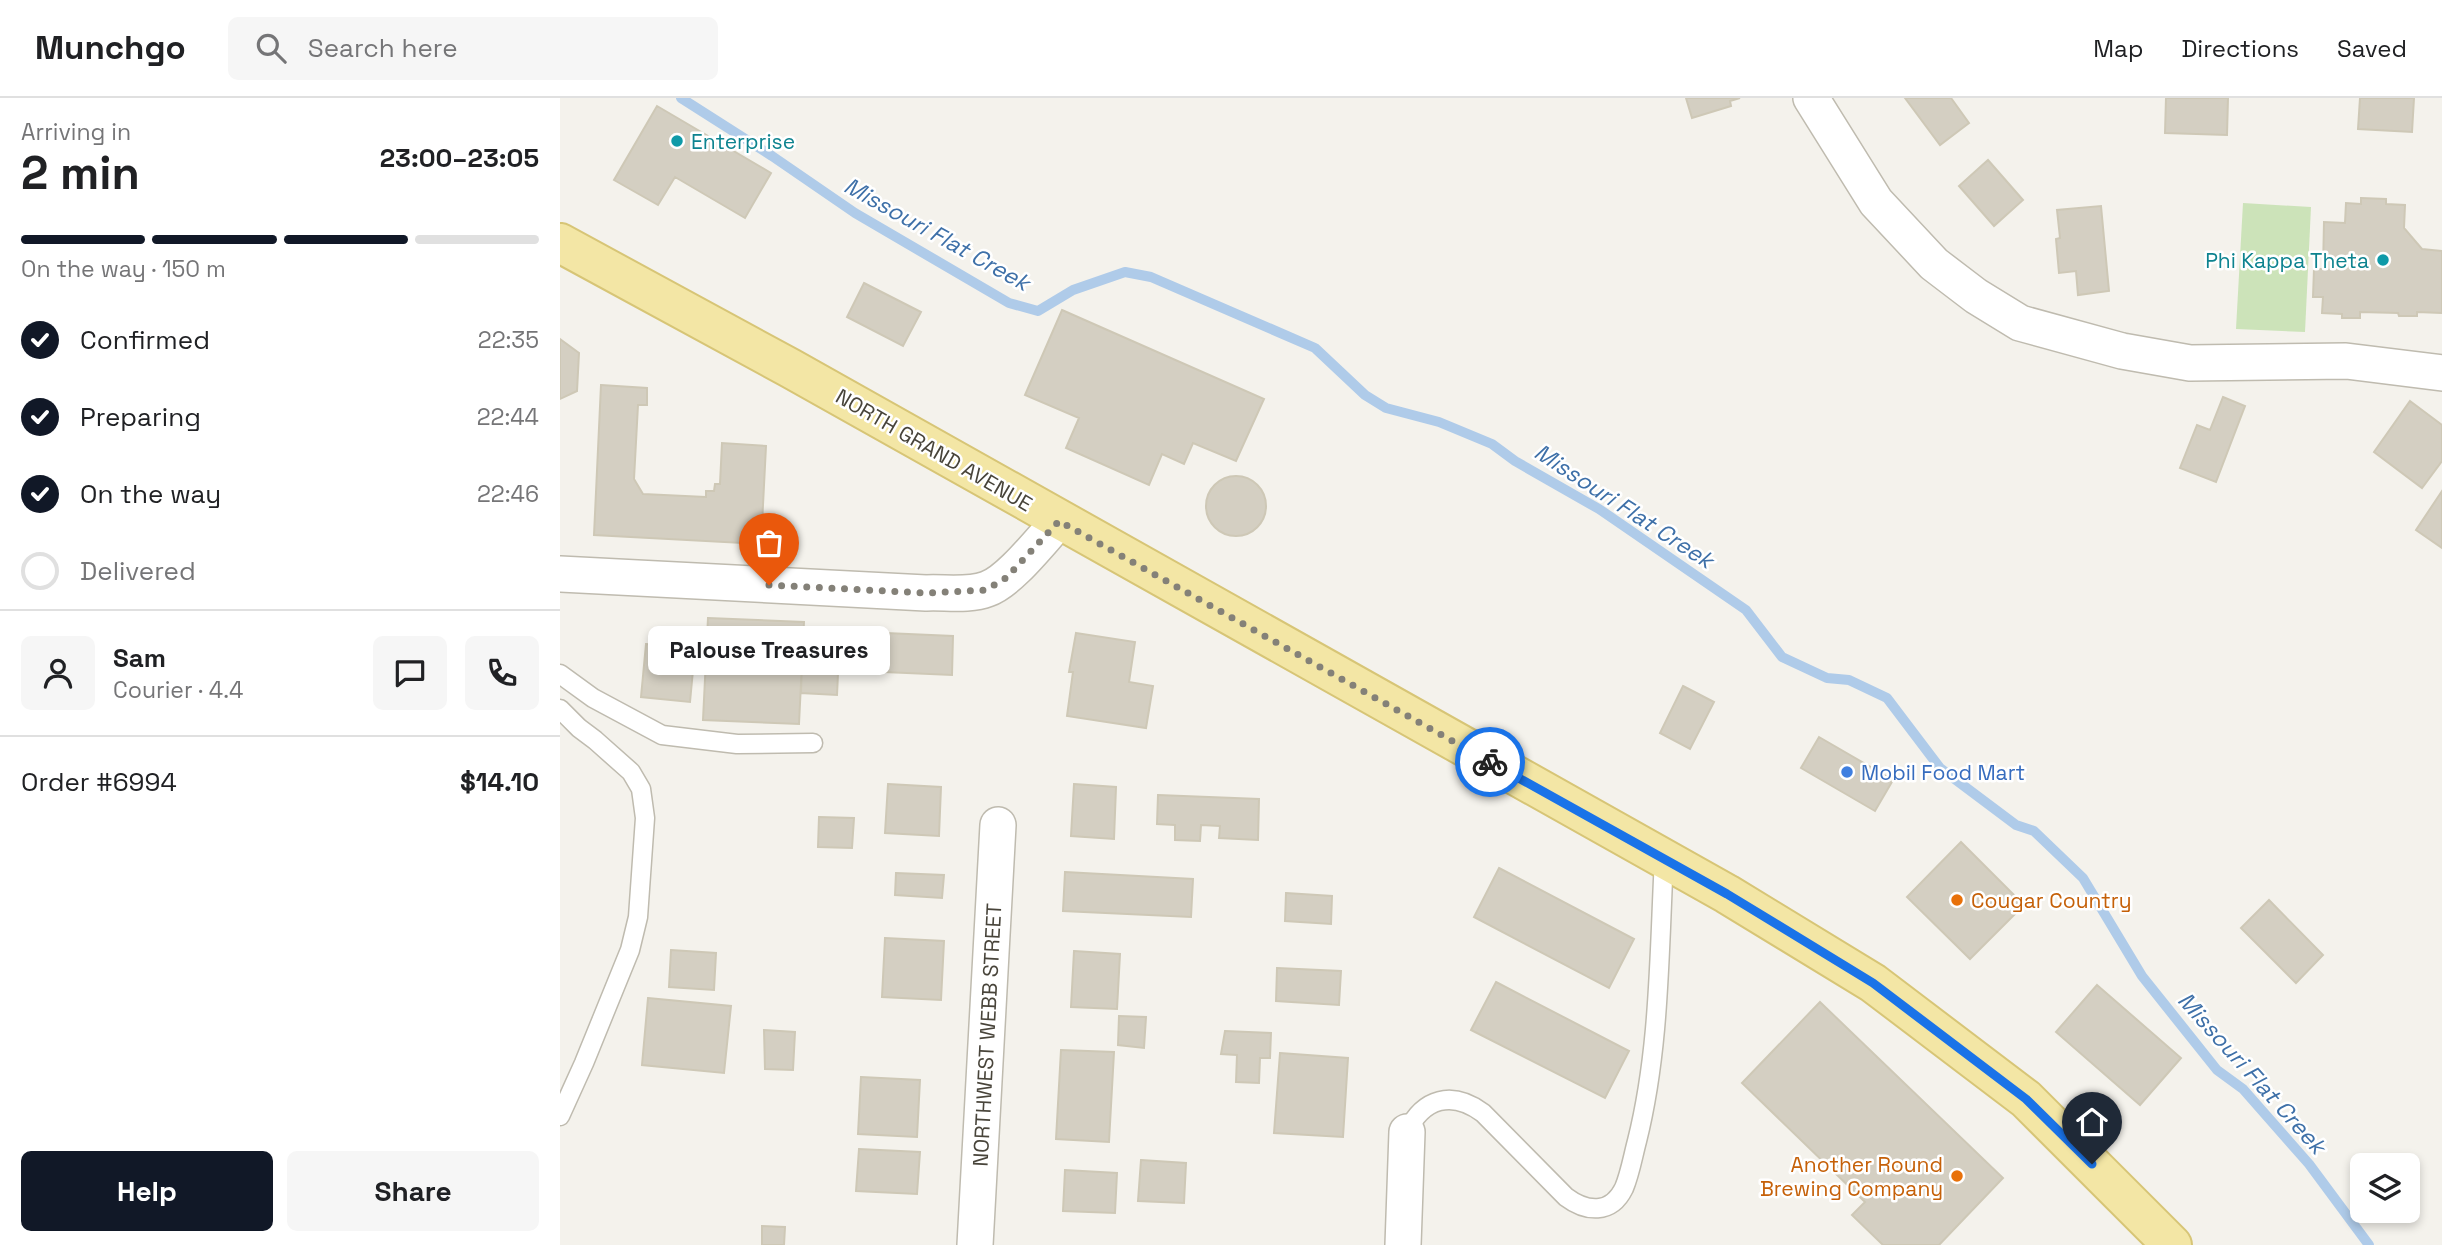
<!DOCTYPE html>
<meta charset="utf-8">
<style>
body{margin:0;font-family:"Space Grotesk",sans-serif;background:#f6f6f6;color:#202124;height:100vh;display:flex;flex-direction:column;font-size:26px;white-space:nowrap}
*{box-sizing:border-box;margin:0}
p{font-size:23px;color:#757577}
.icon{flex:none;width:38px;height:38px;fill:none;stroke:currentColor;stroke-width:2;stroke-linecap:round;stroke-linejoin:round}
.map{position:relative;flex:1;overflow:hidden}
.drawer{display:flex;flex-direction:column;background:#fff;width:560px}
.drawer>*{flex:none}
.buttons{position:absolute;left:1790px;top:1055px;display:grid;gap:14px}
.buttons a{display:grid;place-items:center;width:70px;height:70px;border-radius:10px;background:#fff;box-shadow:0 4px 10px #0003;font-size:35px}
.pin{position:absolute;display:grid;place-items:center;width:60px;height:60px;color:#fff;margin:-72px -30px;border-radius:50% 50% 50% 0;rotate:-45deg;box-shadow:0 0 7px #0007}
.pin .icon{rotate:45deg}
.courier{position:absolute;display:grid;place-items:center;width:70px;height:70px;margin:-35px;border:5px solid #1a73e8;border-radius:50%;background:#fff;color:#222;box-shadow:0 2px 9px #0007}
.bubble{position:absolute;height:49px;border-radius:10px;background:#fff;box-shadow:0 4px 10px #0003;font-size:23px;font-weight:800;line-height:49px;text-align:center}
.summary em{font-style:normal;font-weight:800}
.summary div{display:flex;flex-direction:column-reverse}
.summary{display:flex;align-items:center;justify-content:space-between;height:119px;padding:0 21px}
h1{font-size:46px;font-weight:800;line-height:52px}
.bar{display:grid;grid-template-columns:repeat(4,1fr);gap:10px 7px;align-content:center;height:84px;padding:0 21px}
.bar i{height:9px;border-radius:5px;background:#e0e0e0}
.bar .on{background:#111827}
.bar p{grid-column:span 4}
.line{display:flex;align-items:center;gap:18px;padding:0 21px;border-top:2px solid #e0e0e0}
.line div{flex:1}
.round{display:grid;place-items:center;flex:none;width:74px;height:74px;border-radius:10px;background:#f6f6f6}
ol{padding:0 21px;list-style:none}
li{display:flex;align-items:center;gap:21px;height:77px}
li p{margin-inline-start:auto}
li .icon{padding:7px;border-radius:50%;background:#111827;color:#fff;stroke-width:4}
li:last-child{color:#757577}
li i{width:38px;height:38px;border:4px solid #e0e0e0;border-radius:50%}
.primary-button{display:flex;gap:14px;margin-top:auto;padding:14px 21px}
.primary-button a{flex:1;height:80px;border-radius:10px;background:#111827;color:#fff;font-size:28px;font-weight:800;line-height:80px;text-align:center}
.primary-button a+a{background:#f6f6f6;color:#202124}
header{display:flex;align-items:center;gap:42px;box-sizing:border-box;height:98px;padding:0 35px;background:#fff;border-bottom:2px solid #e0e0e0}
header strong{font-size:33px}
nav{display:flex;gap:38px;margin-inline-start:auto;font-size:24px}
.search{width:490px;height:63px;background:#f6f6f6;display:flex;align-items:center;gap:18px;box-sizing:border-box;padding:0 24px;border-radius:10px;color:#757577;font-size:26px}
main{display:flex;flex:1;min-height:0}
.map>svg:first-child{display:block}
.green{fill:#cce3b9}
.lines{fill:none;stroke-linecap:round;stroke-linejoin:round}
.stream{stroke:#afcbe9;stroke-width:10}
.building{fill:#d4cfc2;stroke:#cec8b6;stroke-width:2}
.lane-casing{stroke:#bfbbaf;stroke-width:21}
.street-casing{stroke:#bfbbaf;stroke-width:38}
.primary-casing{stroke:#d7c576;stroke-width:42}
.lane{stroke:#fff;stroke-width:18}
.street{stroke:#fff;stroke-width:35}
.primary{stroke:#f3e6a5;stroke-width:38}
.done{stroke:#848178;stroke-width:7;stroke-dasharray:0 12.6}
.route{stroke:#1a73e8;stroke-width:9}
.culture-dot{fill:#0f9aa8;stroke:#fff;stroke-width:2.5}
.shop-dot{fill:#3f7fe0;stroke:#fff;stroke-width:2.5}
.food-dot{fill:#e8710a;stroke:#fff;stroke-width:2.5}
.labels{text-anchor:middle;dominant-baseline:central;stroke-width:5;stroke-linejoin:round;paint-order:stroke}
.culture-label{font-size:21px;fill:#0d838f;stroke:#fff;text-anchor:start}
.street-label{font-size:21px;fill:#48443a;stroke:#fff}
.shop-label{font-size:21px;fill:#366cbe;stroke:#fff;text-anchor:start}
.food-label{font-size:21px;fill:#c56008;stroke:#fff;text-anchor:start}
.water-label{font-size:23px;font-style:italic;fill:#3e70a8;stroke:#fff}
</style>
<header>
<strong>Munchgo</strong>
<div class="search"><svg class="icon" aria-label="search" viewBox="0 0 24 24"><circle cx="10" cy="10" r="6"/><path d="M15 15l6 6"/></svg>Search here</div>
<nav><a>Map</a><a>Directions</a><a>Saved</a></nav>
</header>
<main>
<section class="drawer">
<div class="summary"><div><h1>2 min</h1><p>Arriving in</p></div><em>23:00–23:05</em></div>
<div class="bar"><i class="on"></i><i class="on"></i><i class="on"></i><i></i><p>On the way · 150 m</p></div>
<ol>
<li><svg class="icon" aria-label="check" viewBox="0 0 24 24"><path d="M5 12l5 5 9-10"/></svg>Confirmed<p>22:35</p></li>
<li><svg class="icon" aria-label="check" viewBox="0 0 24 24"><path d="M5 12l5 5 9-10"/></svg>Preparing<p>22:44</p></li>
<li><svg class="icon" aria-label="check" viewBox="0 0 24 24"><path d="M5 12l5 5 9-10"/></svg>On the way<p>22:46</p></li>
<li><i></i>Delivered</li>
</ol>
<div class="line" style="height:126px"><a class="round"><svg class="icon" aria-label="person" viewBox="0 0 24 24"><circle cx="12" cy="8" r="4"/><path d="M4 21q1-7 8-7t8 7"/></svg></a><div><b>Sam</b><p>Courier · 4.4</p></div><a class="round"><svg class="icon" aria-label="chat" viewBox="0 0 24 24"><path d="M4 5h16v11H9l-5 4z"/></svg></a><a class="round"><svg class="icon" aria-label="phone" viewBox="0 0 24 24"><path d="M5 4h4l2 5-3 2q2 4 5 5l2-3 5 2v4C11 20 4 13 5 4z"/></svg></a></div>
<div class="line" style="height:91px"><div>Order #6994</div><b>$14.10</b></div>
<div class="primary-button"><a>Help</a><a>Share</a></div>
</section>
<div class="map">
<svg width="1882" height="1147" viewBox="0 0 1882 1147">
<rect width="100%" height="100%" fill="#f4f2ec"/>
<path class="green" d="M1683 105 1751 109 1745 234 1676 231Z"/>
<g class="lines">
<path class="stream" d="M121 0 212 58 295 115 449 205 478 213 513 192 565 174 591 179 755 250 805 297 826 310 879 324 932 346 955 363 1039 411 1186 512 1222 559 1267 580 1289 582 1327 600 1380 670 1456 727 1474 733 1523 780 1582 878 1657 972 1683 991 1749 1066 1809 1147"/>
</g>
<path class="building" d="M1126 0H1180L1170 3 1171 8 1132 20Z
M1345 0H1391L1409 25 1380 47Z
M1606 0H1668L1667 37 1605 35Z
M1800 0H1854L1852 34 1798 31Z
M97 8 211 75 185 120 115 79 98 107 54 82Z
M1428 62 1463 102 1434 128 1399 88Z
M1801 100 1826 101V106L1845 107 1844 130 1862 151 1882 153V215L1857 214V218H1839L1838 215 1800 214V220H1782V216L1762 215 1763 199H1753L1754 171H1763L1764 124 1785 125 1786 105 1801 106Z
M1541 108 1549 193 1518 197 1516 173 1499 175 1496 141 1500 140 1497 112Z
M304 185 361 214 343 248 287 219Z
M502 212 704 301 676 363 633 345 624 366 602 356 589 387 506 350 519 320 465 297Z
M0 241 19 255 17 293 0 301Z
M41 287 87 290V307H78L74 381 83 396 146 399V393H154L155 386H160L162 345 206 348 201 446 34 437Z
M1663 299 1685 308 1656 384 1620 370 1637 327 1650 332Z
M1850 303 1882 327V363L1862 390 1814 354Z
M646 408a30 30 0 1 1 60 0a30 30 0 1 1-60 0Z
M1882 393V450L1856 432Z
M148 520 244 524 239 626 143 622Z
M243 532 280 533 277 597 241 595Z
M280 533 393 538 392 577 278 572Z
M516 535 575 544 569 584 593 588 586 630 507 618 513 574H509Z
M86 546 135 551 130 604 81 599Z
M1123 588 1154 604 1130 651 1100 635Z
M1259 639 1333 682 1315 713 1241 670Z
M328 686 381 689 379 738 325 735Z
M514 686 556 689 554 741 511 738Z
M598 697 699 701 698 742 659 740 660 728 641 727 640 743 615 742V727L597 726Z
M259 719 294 720 292 750 258 749Z
M1401 744 1464 807 1410 861 1347 799Z
M939 770 1074 841 1049 890 914 819Z
M505 774 633 781 631 819 503 813Z
M336 775 384 777 382 800 335 797Z
M726 795 772 798 771 826 725 823Z
M1709 802 1763 857 1736 885 1681 830Z
M325 840 384 843 381 902 322 899Z
M111 852 156 855 154 892 109 889Z
M514 853 560 856 557 911 511 909Z
M717 870 781 873 779 907 716 903Z
M936 884 1069 953 1045 1000 911 932Z
M1537 887 1621 960 1580 1007 1496 934Z
M88 900 171 908 164 975 82 967Z
M1260 904 1443 1080 1379 1147H1323L1292 1117 1305 1104 1182 985Z
M559 918 586 919 584 950 558 947Z
M204 932 235 934 233 972 205 971Z
M665 933 711 935 710 960H700L699 985 676 984 677 957 661 956Z
M501 952 554 954 549 1044 496 1041Z
M720 955 788 960 783 1039 714 1035Z
M301 979 360 982 357 1039 298 1036Z
M299 1051 360 1054 357 1096 296 1093Z
M581 1062 626 1065 624 1105 578 1103Z
M505 1072 557 1075 555 1115 503 1113Z
M202 1128 225 1129 224 1147H202Z"/>
<g class="lines">
<g class="lane-casing">
<path id="lane" d="M0 576 33 600 102 637 177 646 253 645
M0 611 19 630 35 642 71 674 81 691 85 720 78 819 70 852 24 965 0 1018
M847 1034C863 1000 892 992 923 1015L1006 1099C1026 1114 1051 1117 1064 1090 1070 1076 1073 1058 1077 1043 1100 951 1099 855 1104 761"/>
</g>
<g class="street-casing">
<path id="street" d="M1251 0 1316 104 1374 166 1416 198 1460 225 1562 253 1630 265 1786 263 1882 275
M0 476 366 495C385 494 409 498 427 491 450 483 481 442 499 423
M415 1147 438 727
M843 1147 847 1034"/>
</g>
<g class="primary-casing">
<path id="primary" d="M0 145 230 270 1167 796 1313 885 1466 1001 1612 1147"/>
</g>
<use href="#lane" class="lane"/>
<use href="#street" class="street"/>
<use href="#primary" class="primary"/>
</g>
<g class="lines">
<path class="done" d="M209 487 366 495 426 492 446 480 499 423 930 664"/>
<path class="route" d="M930 664 1167 796 1313 885 1466 1001 1532 1066"/>
</g>
<g class="culture-dot">
<circle cx="117" cy="43" r="7"/>
<circle cx="1823" cy="162" r="7"/>
</g>
<circle class="shop-dot" cx="1287" cy="674" r="7"/>
<g class="food-dot">
<circle cx="1397" cy="802" r="7"/>
<circle cx="1397" cy="1078" r="7"/>
</g>
<g class="labels">
<g class="culture-label">
<text x="131" y="43">Enterprise</text>
<text x="1809" y="162" text-anchor="end">Phi Kappa Theta</text>
</g>
<g class="street-label">
<text transform="translate(374 352) rotate(30)">NORTH GRAND AVENUE</text>
<text transform="translate(427 937) rotate(-87)">NORTHWEST WEBB STREET</text>
</g>
<g class="shop-label">
<text x="1301" y="674">Mobil Food Mart</text>
</g>
<g class="food-label">
<text x="1411" y="802">Cougar Country</text>
<text x="1383" y="1066" text-anchor="end">Another Round<tspan x="1383" dy="24">Brewing Company</tspan></text>
</g>
<g class="water-label">
<text transform="translate(377 136) rotate(29)">Missouri Flat Creek</text>
<text transform="translate(1064 408) rotate(33)">Missouri Flat Creek</text>
<text transform="translate(1692 975) rotate(48)">Missouri Flat Creek</text>
</g>
</g>
</svg>
<div class="buttons">
<a><svg class="icon" aria-label="layers" viewBox="0 0 24 24"><path d="M12 4l9 5-9 5-9-5zM3 14l9 5 9-5"/></svg></a>
</div>
<div class="pin" style="left:209px;top:487px;background:#ea580c"><svg class="icon" aria-label="bag" viewBox="0 0 24 24"><path d="M5 8h14l-1 12H6zM9 8a3 3 0 0 1 6 0"/></svg></div>
<div class="pin" style="left:1532px;top:1066px;background:#1f2937"><svg class="icon" aria-label="home" viewBox="0 0 24 24"><path d="M3 11l9-7 9 7M6 9v11h12V9"/></svg></div>
<div class="courier" style="left:930px;top:664px"><svg class="icon" aria-label="bike" viewBox="0 0 24 24"><circle cx="6" cy="16" r="4"/><circle cx="18" cy="16" r="4"/><path d="M6 16l4-8h5l3 8M10 8l3 8H6M13 5h3"/></svg></div>
<div class="bubble" style="left:88px;top:528px;width:242px">Palouse Treasures</div>
</div>
</main>
